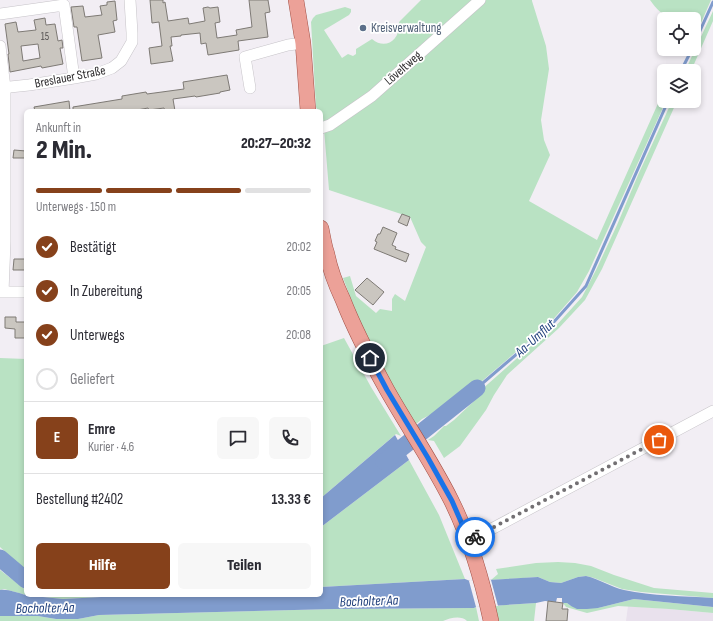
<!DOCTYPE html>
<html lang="de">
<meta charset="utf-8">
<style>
body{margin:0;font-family:"Sofia Sans Condensed",sans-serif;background:#f7f7f7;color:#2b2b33;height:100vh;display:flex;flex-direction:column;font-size:15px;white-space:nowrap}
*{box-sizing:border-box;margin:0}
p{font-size:13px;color:#7c7c81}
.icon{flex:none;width:22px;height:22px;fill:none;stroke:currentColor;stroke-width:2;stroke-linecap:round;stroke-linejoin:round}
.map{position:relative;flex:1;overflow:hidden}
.panel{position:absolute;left:24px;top:109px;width:299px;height:488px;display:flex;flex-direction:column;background:#fff;border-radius:6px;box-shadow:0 2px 6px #0003}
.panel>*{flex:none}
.buttons{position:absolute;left:657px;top:12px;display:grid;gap:8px}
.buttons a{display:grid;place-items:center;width:44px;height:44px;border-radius:6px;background:#fff;box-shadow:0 2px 6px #0003;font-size:20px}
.pin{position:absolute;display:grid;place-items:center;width:34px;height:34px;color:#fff;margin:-17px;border:2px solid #fff;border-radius:50%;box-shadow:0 1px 4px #0007}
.courier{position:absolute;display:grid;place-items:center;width:40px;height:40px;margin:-20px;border:3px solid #1a73e8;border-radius:50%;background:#fff;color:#222;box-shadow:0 1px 5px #0007}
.headline em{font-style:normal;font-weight:800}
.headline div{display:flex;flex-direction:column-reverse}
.headline{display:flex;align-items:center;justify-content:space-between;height:68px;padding:0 12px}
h1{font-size:26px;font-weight:800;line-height:30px}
.bar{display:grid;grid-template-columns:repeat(4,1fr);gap:6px 4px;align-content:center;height:48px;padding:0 12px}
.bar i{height:5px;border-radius:3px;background:#e1e1e2}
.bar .active{background:#86411b}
.bar p{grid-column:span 4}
.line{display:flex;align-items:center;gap:10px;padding:0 12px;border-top:1px solid #e1e1e2}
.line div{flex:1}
.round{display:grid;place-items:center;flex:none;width:42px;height:42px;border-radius:6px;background:#f7f7f7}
ol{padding:0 12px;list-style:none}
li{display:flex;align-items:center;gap:12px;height:44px}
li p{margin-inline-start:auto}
li .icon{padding:4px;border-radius:50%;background:#86411b;color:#fff;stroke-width:4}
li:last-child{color:#7c7c81}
li i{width:22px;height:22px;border:2px solid #e1e1e2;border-radius:50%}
.primary-button{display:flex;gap:8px;margin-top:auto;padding:8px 12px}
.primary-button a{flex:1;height:46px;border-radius:6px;background:#86411b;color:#fff;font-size:16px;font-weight:800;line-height:46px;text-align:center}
.primary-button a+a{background:#f7f7f7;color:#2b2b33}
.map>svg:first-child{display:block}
.built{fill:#e9e1ed}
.green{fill:#b9e2c3}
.water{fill:#809ccd}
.pier{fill:#f2eef4}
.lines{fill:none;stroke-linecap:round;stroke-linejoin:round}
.stream{stroke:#809ccd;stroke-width:3}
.river{stroke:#809ccd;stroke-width:17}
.building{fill:#cac6c0;stroke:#7e7a75;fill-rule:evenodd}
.minor-casing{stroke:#c6c3c8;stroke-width:12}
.major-casing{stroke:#a25046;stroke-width:16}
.minor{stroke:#fff;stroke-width:11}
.major{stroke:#eca198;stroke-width:15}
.done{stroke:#737073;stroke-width:4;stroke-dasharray:0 7.2}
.route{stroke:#1a73e8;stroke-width:5}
.service-dot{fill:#5c6f8a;stroke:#fff;stroke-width:1.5}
.labels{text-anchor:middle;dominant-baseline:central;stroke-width:3.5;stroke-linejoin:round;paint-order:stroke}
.number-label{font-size:11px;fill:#555252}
.service-label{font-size:13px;fill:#4e5e75;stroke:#fff;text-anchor:start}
.street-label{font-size:13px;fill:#2e2c2e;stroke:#fff}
.water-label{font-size:14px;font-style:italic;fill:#20407c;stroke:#fff}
</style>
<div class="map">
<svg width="713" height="621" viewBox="0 0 713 621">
<rect width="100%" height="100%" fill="#f2eef4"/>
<path class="built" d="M628 606 669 609 713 613V621H626Z"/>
<path class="green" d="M421 0H532V1L546 46 549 69 541 120 544 140 550 155 529 201 597 240 664 90V101H666L589 271 577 292 550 323 475 387 461 391 438 411 422 419 415 425 373 351 361 325 343 278 350 276 356 296 376 313 380 309 392 311V299L395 294 405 301 426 247 421 242 410 217 329 190 323 117 321 115V111H318L316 107 311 22 313 18 316 15 345 7 351 9V12L349 15 324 30 342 58 348 54 353 56 356 54V49L372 39C386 51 401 39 399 22Z
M650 0H711L694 39V19C672 19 663 19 650 0Z
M713 11V21L691 71H685Z
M672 101H677L602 269 585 300 559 328 507 375 494 395 486 410 460 446 444 458 434 441 428 440 434 436 444 426H446L454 420 473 402 480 391 532 345 554 328 582 297 596 270 617 225 638 175Z
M344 338 371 387 401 436 396 434 321 498V346Z
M0 358 26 359V571L0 547Z
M409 460 439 515 465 579 321 587V527Z
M558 562 575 563 591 566 614 575 654 588 713 593V598L641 592 622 589 594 578 586 576 578 577 561 583 550 582 538 577 491 580 498 574 496 569 536 563Z
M0 570 26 590V595L4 589 0 590Z
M42 595H139L63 599 43 597Z
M634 599 713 607V613L669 609 618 606 587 613 566 607 563 603H567L571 606 598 608Z
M536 603 534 621H498L495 606 504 605Z
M476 607 479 621H467C461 615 450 618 443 621H0V616H38L56 619H78L99 615 335 609 474 608Z"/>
<path class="water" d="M395 435 409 460 321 527V498Z
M586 576C599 579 611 587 624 590 652 596 684 596 713 598V607L634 599 598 608 587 609H577L571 606 567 603H562V598H557L556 602 545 601 536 603 476 607 474 608 335 609 99 615 78 619H56L38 616H0V590C9 589 17 593 26 595 32 596 36 595 42 595L43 597 63 599 139 595H321V587L465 579 470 581 538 577 550 582 561 583 578 577Z"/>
<path class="pier" d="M491 580 498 606 476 607 469 581Z"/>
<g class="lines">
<path class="stream" d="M694 44 713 2
M681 71 692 49
M477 388 552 324 586 286 668 101"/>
<path class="river" d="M384 462 477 388
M0 558 26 580"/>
</g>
<path class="building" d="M150 0H163V3L165 2 168 21 188 18 189 24 205 21 203 8 208 7 210 8 218 7 220 22 215 23 217 38 237 35 236 30 252 27 249 0H268L270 12 265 13 268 37 238 41 239 50 208 55 206 43 201 44 200 33 181 35V36L171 37 172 46H170L173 61 151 64 149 48 162 46 159 22 152 23Z
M115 1 117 20 113 21 115 32 98 35 102 58 82 61 77 27H74L71 7 83 6 85 17 102 15 100 6 107 5V2Z
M45 18 46 25 55 24 58 41 62 40 63 48H60L63 64 42 68 41 66 10 72 8 54H9L5 24 16 22 18 32 36 30 34 20ZM38 44 40 58 23 61 21 46Z
M227 75 230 90 220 92V93L196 97 195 96 173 99 175 111H165L164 108 149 110 148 108 132 111H73V107L122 99V96L146 92 147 94 184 89 183 82Z
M69 101 70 111H35L34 107Z
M14 150 26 151V158H13Z
M402 214 410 217 407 226 398 222Z
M383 227 397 233 392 245 396 247 395 249 409 254 406 262 374 249 377 242 375 241 378 234H380Z
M14 259H26V270H13Z
M367 278 384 292 373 305 355 290Z
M5 317H16V322H26V338H15V329L5 328Z
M548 601 563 603 562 609H568L567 621H546Z"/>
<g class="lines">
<g class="minor-casing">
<path id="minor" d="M0 14 64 5 74 78
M0 46 5 88V242L3 292H0
M0 88 29 85 74 78 96 74 112 68 121 61 132 42V33L130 0
M250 88 245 57 288 45 303 43
M321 128 330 125 372 96 480 0
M3 292H26
M469 541 713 411"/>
</g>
<g class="major-casing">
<path id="major" d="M296 0 303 43 308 111
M321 228C323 237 324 246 327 254 330 270 336 285 343 300 355 331 371 361 387 390 408 427 432 462 451 500 470 538 482 579 491 621"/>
</g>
<use href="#minor" class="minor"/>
<use href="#major" class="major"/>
</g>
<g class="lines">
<path class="done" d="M475 537 659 440"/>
<path class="route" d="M370 358 387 390 428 458 452 501 469 540 475 537"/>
</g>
<circle class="service-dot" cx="363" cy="28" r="4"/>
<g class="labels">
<g class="number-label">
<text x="45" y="36">15</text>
</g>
<g class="service-label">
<text x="371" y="28">Kreisverwaltung</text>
</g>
<g class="street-label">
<text transform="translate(403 68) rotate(-41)">Löveltweg</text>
<text transform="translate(70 77) rotate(-11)">Breslauer Straße</text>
</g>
<g class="water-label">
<text transform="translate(535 338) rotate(-42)">Aa-Umflut</text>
<text transform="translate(369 601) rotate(-2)">Bocholter Aa</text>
<text transform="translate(45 608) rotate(-1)">Bocholter Aa</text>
</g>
</g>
</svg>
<div class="buttons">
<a><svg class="icon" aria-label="locate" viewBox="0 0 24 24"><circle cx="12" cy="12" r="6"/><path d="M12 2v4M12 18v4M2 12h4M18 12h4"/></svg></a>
<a><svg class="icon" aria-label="layers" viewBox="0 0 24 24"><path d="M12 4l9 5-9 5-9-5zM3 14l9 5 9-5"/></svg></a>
</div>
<div class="pin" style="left:659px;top:440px;background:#ea580c"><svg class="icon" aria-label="bag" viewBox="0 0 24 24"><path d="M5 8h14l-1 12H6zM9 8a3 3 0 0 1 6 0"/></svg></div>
<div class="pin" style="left:370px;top:358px;background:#1f2937"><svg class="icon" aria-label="home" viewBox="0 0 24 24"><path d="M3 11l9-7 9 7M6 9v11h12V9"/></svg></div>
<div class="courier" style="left:475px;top:537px"><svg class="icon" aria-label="bike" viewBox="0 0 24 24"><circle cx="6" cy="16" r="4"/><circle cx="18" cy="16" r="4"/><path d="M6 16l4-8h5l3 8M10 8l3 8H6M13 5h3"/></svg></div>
<section class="panel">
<div class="headline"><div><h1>2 Min.</h1><p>Ankunft in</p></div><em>20:27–20:32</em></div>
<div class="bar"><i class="active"></i><i class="active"></i><i class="active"></i><i></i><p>Unterwegs · 150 m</p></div>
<ol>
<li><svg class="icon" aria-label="check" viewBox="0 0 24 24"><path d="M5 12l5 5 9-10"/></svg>Bestätigt<p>20:02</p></li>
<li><svg class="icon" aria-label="check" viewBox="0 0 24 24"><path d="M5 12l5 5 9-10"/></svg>In Zubereitung<p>20:05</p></li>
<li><svg class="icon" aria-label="check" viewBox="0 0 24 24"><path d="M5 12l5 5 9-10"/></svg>Unterwegs<p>20:08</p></li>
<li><i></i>Geliefert</li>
</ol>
<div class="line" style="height:72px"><b class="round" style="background:#86411b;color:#fff">E</b><div><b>Emre</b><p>Kurier · 4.6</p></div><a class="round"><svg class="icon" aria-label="chat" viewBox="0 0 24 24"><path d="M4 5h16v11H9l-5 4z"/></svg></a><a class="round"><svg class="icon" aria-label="phone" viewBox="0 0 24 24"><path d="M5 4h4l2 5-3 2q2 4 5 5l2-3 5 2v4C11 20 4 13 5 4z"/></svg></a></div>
<div class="line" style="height:52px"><div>Bestellung #2402</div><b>13.33 €</b></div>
<div class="primary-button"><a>Hilfe</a><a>Teilen</a></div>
</section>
</div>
